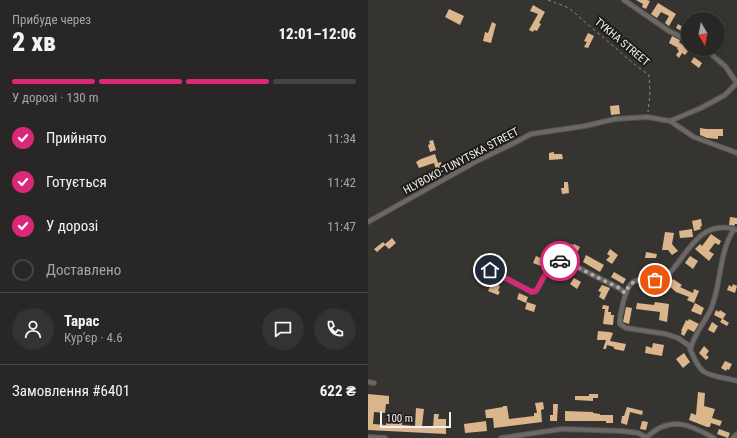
<!DOCTYPE html>
<html lang="uk">
<meta charset="utf-8">
<style>
body{margin:0;font-family:"Roboto Condensed",sans-serif;background:#343332;color:#f1f3f6;height:100vh;display:flex;flex-direction:column;font-size:15px;white-space:nowrap}
*{box-sizing:border-box;margin:0}
p{font-size:13px;color:#a5a5a7}
.icon{flex:none;width:22px;height:22px;fill:none;stroke:currentColor;stroke-width:2;stroke-linecap:round;stroke-linejoin:round}
.map{position:relative;flex:1;overflow:hidden}
.panel{display:flex;flex-direction:column;background:#282725;width:368px}
.panel>*{flex:none}
.needle{width:26px;rotate:170deg}
.tools{position:absolute;left:313px;top:12px;display:grid;gap:8px}
.tools a{display:grid;place-items:center;width:44px;height:44px;border-radius:50%;background:#282725;box-shadow:0 2px 6px #0003,0 0 0 1px #444442;font-size:20px}
.scale{position:absolute;left:12px;bottom:10px;width:71px;box-sizing:border-box;padding-left:4px;border:2px solid #f2f1ef;border-top:0;font-size:11px;line-height:14px;white-space:nowrap;color:#f2f1ef;-webkit-text-stroke:3px #1d1c1a;paint-order:stroke}
.pin{position:absolute;display:grid;place-items:center;width:34px;height:34px;color:#fff;margin:-17px;border:2px solid #fff;border-radius:50%;box-shadow:0 1px 4px #0007}
.courier{position:absolute;display:grid;place-items:center;width:40px;height:40px;margin:-20px;border:3px solid #db2777;border-radius:50%;background:#fff;color:#222;box-shadow:0 1px 5px #0007}
.overview em{font-style:normal;font-weight:800}
.overview div{display:flex;flex-direction:column-reverse}
.overview{display:flex;align-items:center;justify-content:space-between;height:68px;padding:0 12px}
h1{font-size:26px;font-weight:800;line-height:30px}
.bar{display:grid;grid-template-columns:repeat(4,1fr);gap:6px 4px;align-content:center;height:48px;padding:0 12px}
.bar i{height:5px;border-radius:3px;background:#444442}
.bar .selected{background:#db2777}
.bar p{grid-column:span 4}
.line{display:flex;align-items:center;gap:10px;padding:0 12px;border-top:1px solid #444442}
.line div{flex:1}
.round{display:grid;place-items:center;flex:none;width:42px;height:42px;border-radius:21px;background:#343332}
ol{padding:0 12px;list-style:none}
li{display:flex;align-items:center;gap:12px;height:44px}
li p{margin-inline-start:auto}
li .icon{padding:4px;border-radius:50%;background:#db2777;color:#fff;stroke-width:4}
li:last-child{color:#a5a5a7}
li i{width:22px;height:22px;border:2px solid #444442;border-radius:50%}
main{display:flex;flex:1;min-height:0}
.map>svg:first-child{display:block}
.building{fill:#dbb58b}
.lines{fill:none;stroke-linecap:round;stroke-linejoin:round}
.minor-casing{stroke:#555351;stroke-width:6}
.path{stroke:#8a8986;stroke-width:1;stroke-dasharray:3 3;stroke-linecap:butt}
.minor{stroke:#6b6865;stroke-width:4}
.done{stroke:#b0afac;stroke-width:4;stroke-dasharray:0 7.2}
.route{stroke:#db2777;stroke-width:5}
.labels{text-anchor:middle;dominant-baseline:central;stroke-width:4;stroke-linejoin:round;paint-order:stroke}
.street-label{font-size:11px;fill:#f2f1ef;stroke:#1d1c1a}
</style>
<main>
<section class="panel">
<div class="overview"><div><h1>2 хв</h1><p>Прибуде через</p></div><em>12:01–12:06</em></div>
<div class="bar"><i class="selected"></i><i class="selected"></i><i class="selected"></i><i></i><p>У дорозі · 130 m</p></div>
<ol>
<li><svg class="icon" aria-label="check" viewBox="0 0 24 24"><path d="M5 12l5 5 9-10"/></svg>Прийнято<p>11:34</p></li>
<li><svg class="icon" aria-label="check" viewBox="0 0 24 24"><path d="M5 12l5 5 9-10"/></svg>Готується<p>11:42</p></li>
<li><svg class="icon" aria-label="check" viewBox="0 0 24 24"><path d="M5 12l5 5 9-10"/></svg>У дорозі<p>11:47</p></li>
<li><i></i>Доставлено</li>
</ol>
<div class="line" style="height:72px"><a class="round"><svg class="icon" aria-label="person" viewBox="0 0 24 24"><circle cx="12" cy="8" r="4"/><path d="M4 21q1-7 8-7t8 7"/></svg></a><div><b>Тарас</b><p>Кур’єр · 4.6</p></div><a class="round"><svg class="icon" aria-label="chat" viewBox="0 0 24 24"><path d="M4 5h16v11H9l-5 4z"/></svg></a><a class="round"><svg class="icon" aria-label="phone" viewBox="0 0 24 24"><path d="M5 4h4l2 5-3 2q2 4 5 5l2-3 5 2v4C11 20 4 13 5 4z"/></svg></a></div>
<div class="line" style="height:52px"><div>Замовлення #6401</div><b>622 ₴</b></div>
</section>
<div class="map">
<svg width="369" height="438" viewBox="0 0 369 438">
<rect width="100%" height="100%" fill="#363431"/>
<path class="building" d="M268 0H279L282 1 278 9 274 7 275 4Z
M290 3 308 14 301 26 297 23 301 16 293 12 289 18 283 14Z
M165 5 177 12 171 23 173 24 169 31 166 30 165 32 161 30 170 14 162 11Z
M81 9 96 16 92 25 77 17Z
M124 22 128 24 123 43 115 41 117 32 120 33Z
M310 24 315 27 316 25 320 27 317 33 308 28Z
M220 33 226 36 220 48 216 47 219 42 216 41Z
M304 36 312 40 311 42 321 50 317 55 314 53 311 58 308 55 311 51 309 49 310 48 301 43Z
M326 57 334 63 331 68 323 62Z
M251 105 252 114 243 115 242 106Z
M332 128 338 129H355V136H350V139L339 138 332 135Z
M65 140 68 150 62 152 60 145 62 144 61 141Z
M186 152V154H194L195 159 181 160V153Z
M67 154 70 163 73 162 74 168 68 170 66 163 51 168 48 162 53 159Z
M196 182H200L201 193 194 194 193 188H196Z
M362 217 369 218V224H367L366 226 361 225Z
M333 219 334 226 332 227 333 229 326 231 324 221Z
M324 229 325 237 312 238 311 231Z
M297 232 306 233 304 244 310 251 304 255 300 250H294Z
M343 234 353 241 351 245 347 243 341 251 346 254 341 261 327 249 332 244 334 246Z
M24 238 28 243 21 249 17 245 9 252 6 249 15 242 17 244Z
M203 244 205 245 206 244 212 247 204 261 199 258 203 252 200 250Z
M242 249 250 255 244 264 238 260 242 256 239 254Z
M278 252 289 254 288 258H277Z
M218 255 236 265 232 272 215 262Z
M168 256 175 259 173 266 165 263Z
M322 256 330 261 325 269 317 263Z
M194 265 202 269 198 276 192 273 193 271 191 270Z
M246 272 258 279 255 284 243 277Z
M206 278 213 282 209 289 202 284Z
M305 279 314 285 312 287 325 293 326 289 331 291 326 303 319 300 321 297 308 292 300 285Z
M124 282 132 286 130 291 132 292 130 295 120 291Z
M365 284 369 286 367 293 359 290 361 285 364 287Z
M234 285 242 288 236 300 231 297 233 292 230 291Z
M151 293 160 297 158 303 149 299Z
M159 302 168 305 166 312 157 309Z
M287 302 301 304 299 322 291 320 292 312 268 309 269 303 286 305Z
M327 303 336 308 333 315 323 311Z
M235 305 241 306 240 312H243V315H246L245 325 235 324 237 309H234Z
M258 307 264 308 261 324 255 322Z
M348 310 351 312 352 310 358 314 355 319 361 323 359 326 352 322 354 319 346 315Z
M321 319 331 324 326 332 320 329 316 336 313 334 314 331H313L318 320 320 321Z
M344 322 350 326 346 333 340 330Z
M230 331 241 332 245 333 242 341 258 344 256 351 246 349V347L239 345 238 349H235L238 340H229Z
M285 343 296 345 294 356 277 353 278 346 284 348Z
M336 346 341 351 338 355 341 357 338 360 331 353Z
M316 353 322 362 315 368 308 359Z
M357 361 364 364 361 370 359 369 358 371 353 368Z
M330 392 337 393 336 406 347 409 344 418 354 421 352 426 343 423 342 427H339L321 420 323 413 328 415Z
M0 394 21 396V404H18L17 413 6 412 5 424 18 425V423L31 424V414H35L34 425 47 426 48 408 56 409 54 426 65 427 66 414H71L70 419H78V434L0 430Z
M221 394H230V398H225V401L207 400V396H221Z
M175 402 176 409 173 410 174 422 126 428 125 418H118L117 410 135 407V406H139L141 419 166 416V413H169L167 403Z
M185 404H190L189 421H182V415H185Z
M259 407 275 411 274 415 262 412 259 425 253 423 254 416H256Z
M197 411 225 412V413L232 414V415H245V423H238V421H197Z
M118 421 119 431 97 433 96 424Z
M274 421 280 422 278 430 272 429Z
M351 429 362 433 360 438 349 434Z"/>
<g class="lines">
<g class="minor-casing">
<path id="minor" d="M256 0 301 31 320 40
M337 49 357 66 369 83
M302 121 326 137 369 153
M0 222 109 161 146 143 163 134 217 126 247 119 279 117 302 121 333 108 357 95 369 83
M122 270 164 292 168 291C176 279 180 263 195 260L251 288 257 293
M323 347 310 338 298 334 258 328 252 324C251 317 254 310 255 303 264 264 278 289 300 275 319 255 331 220 366 229
M323 347C327 333 337 322 343 309 354 282 350 255 366 229L369 230
M323 347 322 349C325 356 329 366 335 371 342 377 360 378 369 381
M0 382 6 383
M0 437 17 438
M133 438 194 429 254 431 270 433 278 437
M278 438C301 415 321 424 346 438
M365 438 369 434"/>
</g>
<path class="path" d="M180 0 201 8 266 64 281 75 282 93 280 112"/>
<use href="#minor" class="minor"/>
</g>
<g class="lines">
<path class="done" d="M192 261 195 260 251 288 257 293C264 278 273 279 287 280"/>
<path class="route" d="M122 270 164 292 168 291C174 282 180 263 192 261"/>
</g>
<g class="labels">
<g class="street-label">
<text transform="translate(254 42) rotate(40)">TYKHA STREET</text>
<text transform="translate(93 161) rotate(-28)">HLYBOKO-TUNYTSKA STREET</text>
</g>
</g>
</svg>
<div class="tools">
<a><svg class="needle" viewBox="-14 -14 28 28"><path d="M0-13l5 13h-10z" fill="#e53935"/><path d="M0 13l5-13h-10z" fill="#a5a5a7"/></svg></a>
</div>
<div class="scale">100 m</div>
<div class="pin" style="left:287px;top:280px;background:#ea580c"><svg class="icon" aria-label="bag" viewBox="0 0 24 24"><path d="M5 8h14l-1 12H6zM9 8a3 3 0 0 1 6 0"/></svg></div>
<div class="pin" style="left:122px;top:270px;background:#1f2937"><svg class="icon" aria-label="home" viewBox="0 0 24 24"><path d="M3 11l9-7 9 7M6 9v11h12V9"/></svg></div>
<div class="courier" style="left:192px;top:261px"><svg class="icon" aria-label="car" viewBox="0 0 24 24"><path d="M5 17H2v-5l4-1 3-4h7l3 4 3 1v5h-3M9 17h6M6 11h13"/><circle cx="7" cy="17" r="2"/><circle cx="17" cy="17" r="2"/></svg></div>
</div>
</main>
